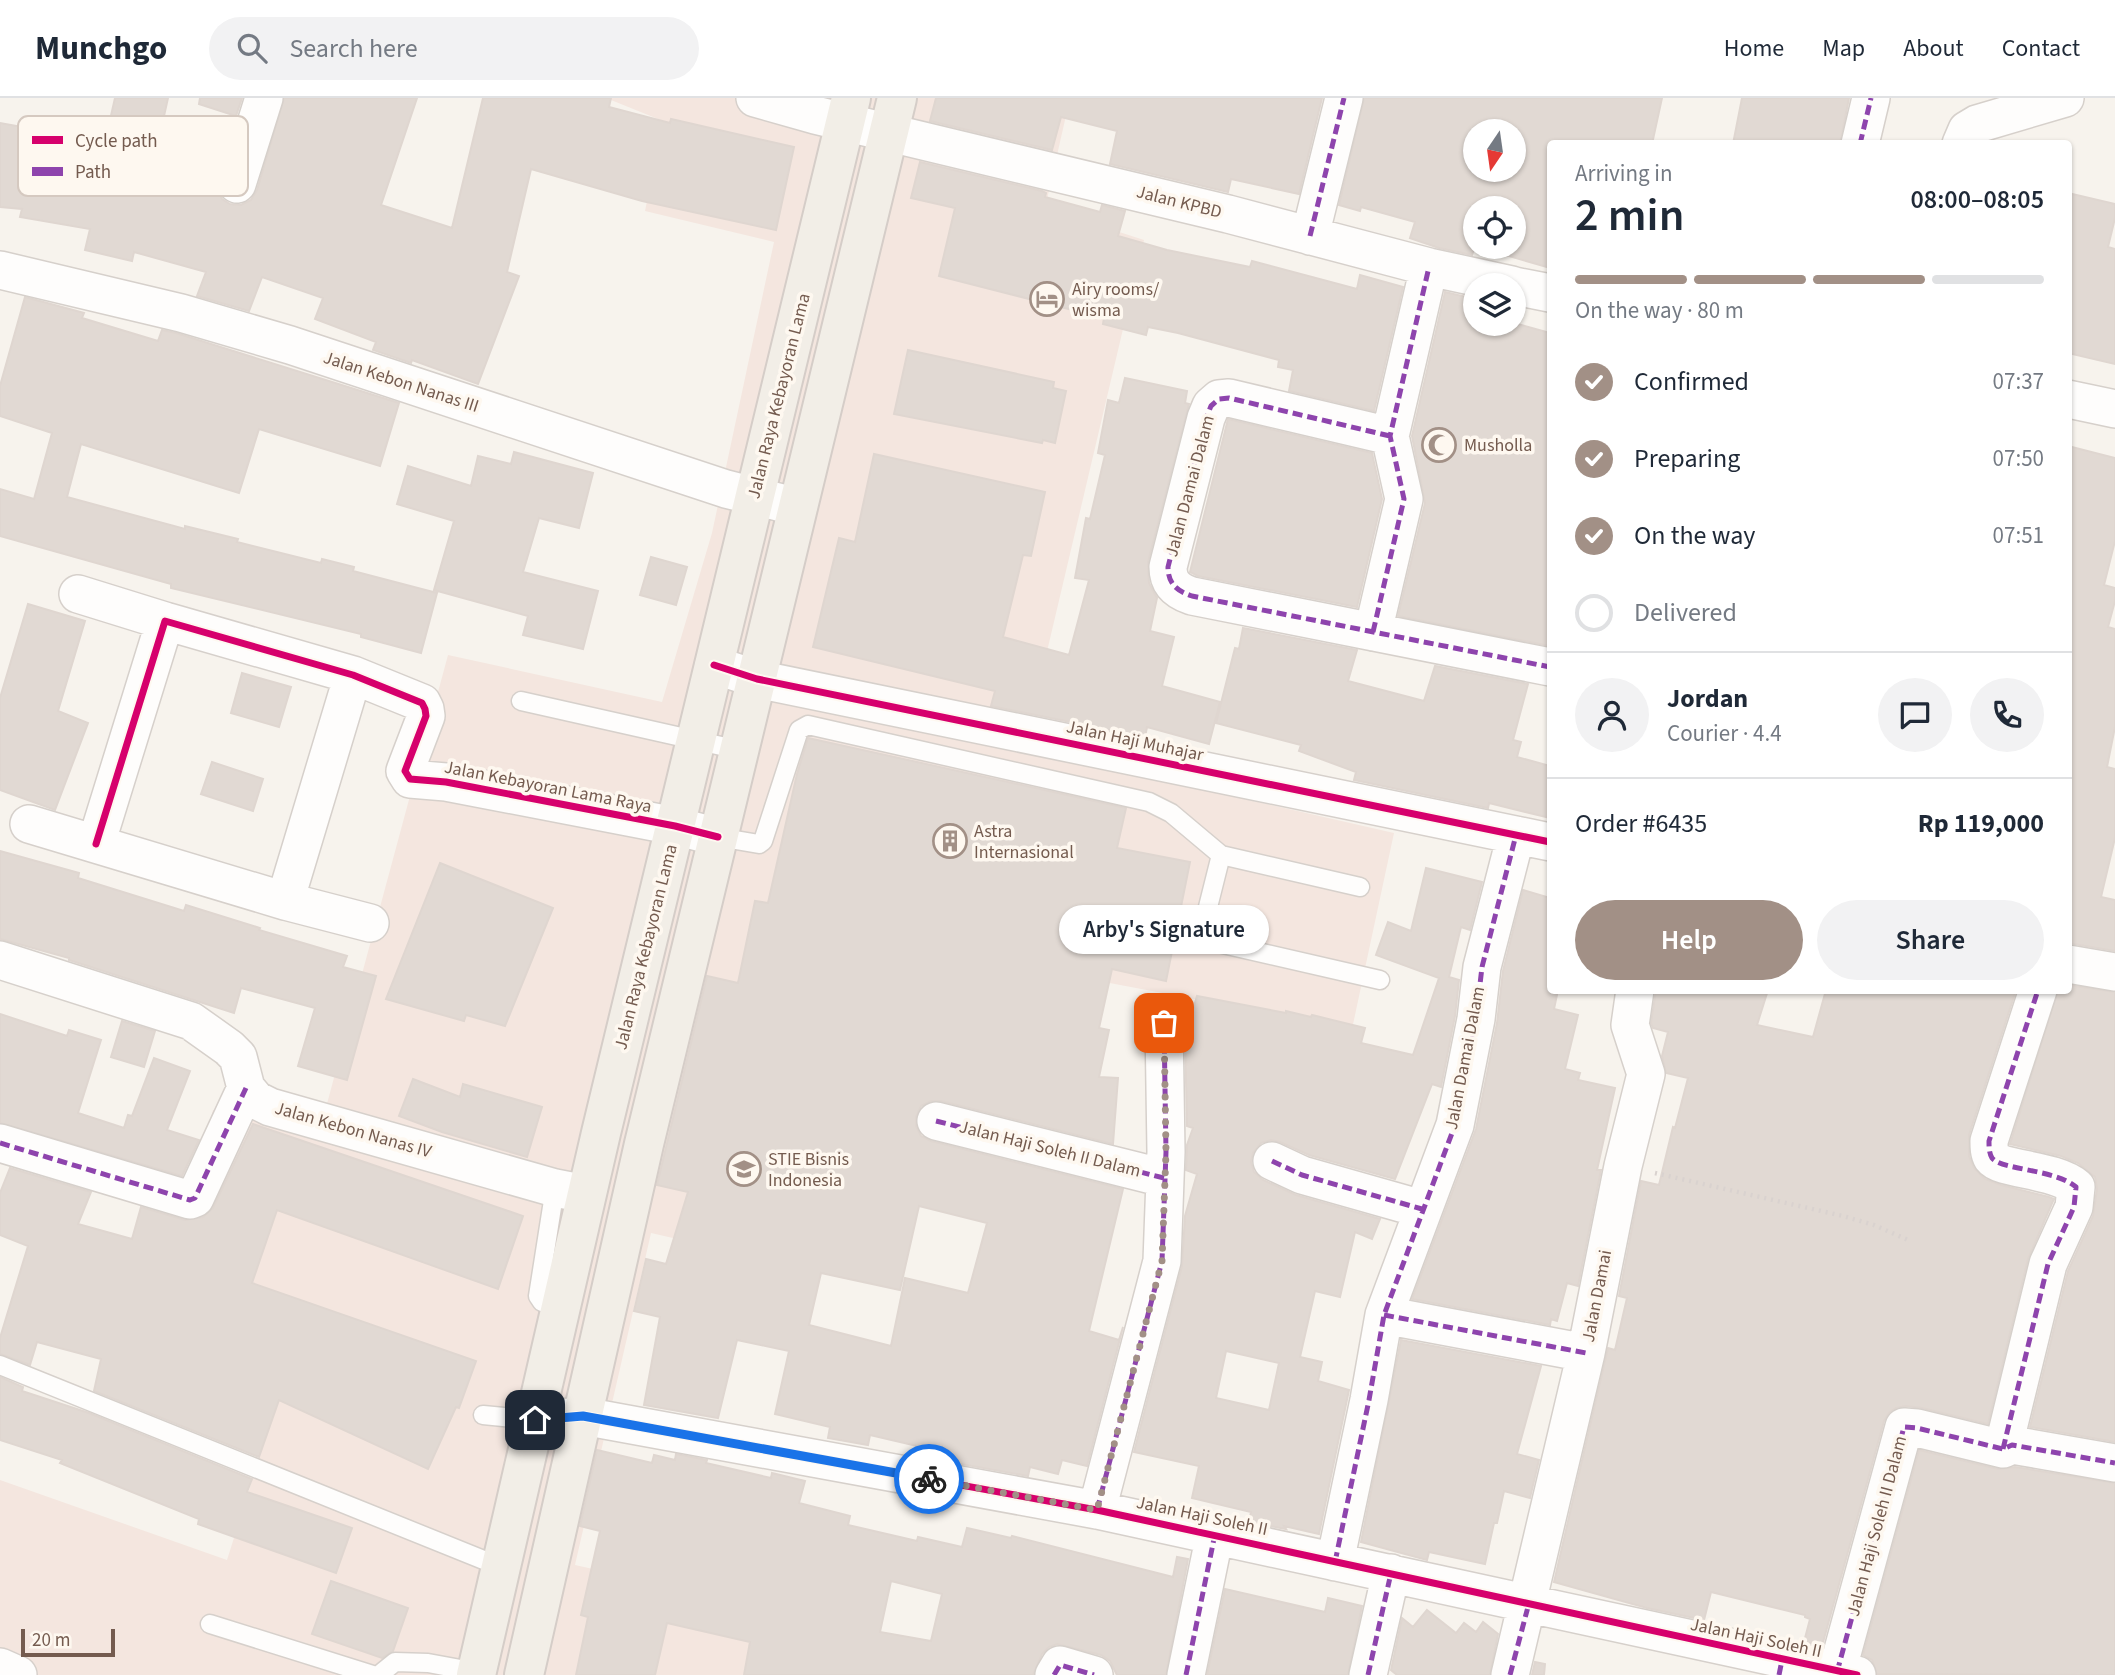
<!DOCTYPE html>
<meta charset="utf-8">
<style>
body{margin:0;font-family:"Source Sans 3",sans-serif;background:#f2f2f3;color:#1f2937;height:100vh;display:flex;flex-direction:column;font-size:26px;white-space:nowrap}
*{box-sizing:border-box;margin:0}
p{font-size:23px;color:#747a83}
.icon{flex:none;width:38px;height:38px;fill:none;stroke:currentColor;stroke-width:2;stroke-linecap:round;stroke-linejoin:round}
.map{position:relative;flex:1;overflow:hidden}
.drawer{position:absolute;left:1547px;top:42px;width:525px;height:854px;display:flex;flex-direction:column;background:#fff;border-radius:7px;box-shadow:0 2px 5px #0004}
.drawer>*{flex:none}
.needle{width:46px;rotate:193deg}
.tools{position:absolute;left:1463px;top:21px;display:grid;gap:14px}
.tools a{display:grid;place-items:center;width:63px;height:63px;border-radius:50%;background:#fff;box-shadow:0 2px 5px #0004;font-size:35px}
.scale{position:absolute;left:21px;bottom:18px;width:94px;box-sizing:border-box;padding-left:7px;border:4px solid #745b4f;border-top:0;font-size:19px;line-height:24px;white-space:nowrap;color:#745b4f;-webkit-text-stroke:5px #fef8f0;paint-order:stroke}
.pin{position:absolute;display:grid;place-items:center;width:60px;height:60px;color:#fff;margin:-30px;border-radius:14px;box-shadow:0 4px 10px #0006}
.courier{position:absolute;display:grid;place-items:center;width:70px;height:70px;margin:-35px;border:5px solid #1a73e8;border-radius:50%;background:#fff;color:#222;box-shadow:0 2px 9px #0007}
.bubble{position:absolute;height:49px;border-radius:24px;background:#fff;box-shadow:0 2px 5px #0004;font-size:23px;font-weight:600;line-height:49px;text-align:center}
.summary em{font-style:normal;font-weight:600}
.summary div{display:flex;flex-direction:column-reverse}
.summary{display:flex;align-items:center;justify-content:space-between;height:119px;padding:0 28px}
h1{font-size:46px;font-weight:600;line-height:52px}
.bar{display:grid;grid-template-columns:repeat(4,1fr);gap:10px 7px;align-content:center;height:84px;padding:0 28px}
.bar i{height:9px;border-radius:5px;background:#e0e1e3}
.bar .on{background:#a29086}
.bar p{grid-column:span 4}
.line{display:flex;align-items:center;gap:18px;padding:0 28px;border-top:2px solid #e0e1e3}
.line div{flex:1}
.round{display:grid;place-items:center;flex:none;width:74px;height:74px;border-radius:37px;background:#f2f2f3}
ol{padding:0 28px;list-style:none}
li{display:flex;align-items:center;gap:21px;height:77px}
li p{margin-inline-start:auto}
li .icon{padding:7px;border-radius:50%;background:#a29086;color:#fff;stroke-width:4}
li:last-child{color:#747a83}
li i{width:38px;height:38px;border:4px solid #e0e1e3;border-radius:50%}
.primary-button{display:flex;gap:14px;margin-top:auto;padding:14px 28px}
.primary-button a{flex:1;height:80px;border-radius:42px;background:#a29086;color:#fff;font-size:28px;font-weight:600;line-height:80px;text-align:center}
.primary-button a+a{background:#f2f2f3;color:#1f2937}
header{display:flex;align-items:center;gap:42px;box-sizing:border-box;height:98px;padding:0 35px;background:#fff;border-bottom:2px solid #e0e1e3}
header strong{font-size:33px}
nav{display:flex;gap:38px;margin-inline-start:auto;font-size:24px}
.search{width:490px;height:63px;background:#f2f2f3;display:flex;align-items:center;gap:18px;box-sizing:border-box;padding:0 24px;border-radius:38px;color:#747a83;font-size:26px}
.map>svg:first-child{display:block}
.commercial{fill:#f4e6df}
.building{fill:#e1d9d3;stroke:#dfd6d0;stroke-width:2;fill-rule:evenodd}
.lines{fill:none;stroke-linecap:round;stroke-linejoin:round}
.lane-casing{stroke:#d6d0cb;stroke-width:21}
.street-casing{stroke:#d6d0cb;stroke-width:40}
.primary-casing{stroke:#d5cdc8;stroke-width:42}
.path{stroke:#d9d2cf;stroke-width:4.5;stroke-dasharray:2 5;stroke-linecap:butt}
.lane{stroke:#fefdfc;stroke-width:18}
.street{stroke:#fefdfc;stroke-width:37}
.primary{stroke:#f2eee7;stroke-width:38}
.quiet{stroke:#8e44ad;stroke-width:5;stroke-dasharray:10 5;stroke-linecap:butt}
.cycleway-casing{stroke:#fef8f0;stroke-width:11}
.cycleway{stroke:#d6006c;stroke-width:7}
.done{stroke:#a29086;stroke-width:7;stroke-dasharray:0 12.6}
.route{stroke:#1a73e8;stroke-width:9}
.labels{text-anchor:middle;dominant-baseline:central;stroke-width:7;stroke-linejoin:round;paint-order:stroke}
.street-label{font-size:18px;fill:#745b4f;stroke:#fef8f0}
.poi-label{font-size:18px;fill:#745b4f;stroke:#fef8f0;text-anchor:start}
.key{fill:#fef8f0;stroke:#d5c9c0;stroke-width:2}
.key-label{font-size:19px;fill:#745b4f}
</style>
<header>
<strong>Munchgo</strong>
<div class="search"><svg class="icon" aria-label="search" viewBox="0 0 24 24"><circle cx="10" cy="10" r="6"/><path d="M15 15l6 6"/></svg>Search here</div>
<nav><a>Home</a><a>Map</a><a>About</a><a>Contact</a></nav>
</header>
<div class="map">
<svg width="2115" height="1577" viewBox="0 0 2115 1577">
<rect width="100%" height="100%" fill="#f7f3ed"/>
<path class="commercial" d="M606 0H1070L1045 110 1144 142 1024 651 1394 735 1352 931 904 846 826 1175 651 1135 575 1467 901 1539 893 1577H0V1382L227 1462 279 1297 156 1222 213 1012 321 1028 448 557 662 604 712 435 774 144 645 113 663 23Z"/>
<path class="building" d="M115 0H168L152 72 216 89 222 101 230 106 241 107 251 102 257 92 284 0H417L381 107 452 130 483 0H611L609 9 670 25 671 21 794 49 776 132 642 103 531 71 507 174 519 178 478 286 412 262 411 265 373 252 376 244 315 221 323 200 262 179 249 213 197 198 206 174 134 154 132 163 85 152 90 131 20 119 22 111 0 109V25L105 44Z
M200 0H242L236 18 199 6Z
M936 0H1322L1299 96 1231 81 1228 94 1110 66 1117 33 1061 19 1052 52 930 23Z
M1364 0H1662L1652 46H1550V170L1478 149H1514V110H1475V148L1472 157 1439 150 1410 140 1415 124 1361 109 1360 113 1339 107ZM1475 33H1514V72H1475Z
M1742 0H1849L1840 46H1733Z
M920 64 1042 93 1046 95 1045 99 1100 114 1102 107 1125 113 1118 138 1167 152 1250 169 1252 163 1357 191 1360 177 1403 189 1374 313 1289 293 1293 272 1278 269 1279 262 1178 235 1148 229 1146 237 1103 226 1104 220 939 178 955 110 911 100Z
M2068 95 2115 106V120L2108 149 2115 151V266L2068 255Z
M1445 194 1475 201V226L1514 225 1550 235V548L1398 518 1425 405 1412 338Z
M25 199 84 215 82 220 158 243 162 232 176 235 399 305 380 368 259 331 239 395 81 346 67 399 185 431V428L238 441 237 444 321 465 322 461 354 469 353 473 437 495 421 555 361 539V536L171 490V486L0 438V391L34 401 52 335 0 318V288Z
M908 252 1054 284 1053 290 1066 293 1055 345 1043 342 1042 345 894 316Z
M1125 280 1187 293 1185 305 1189 306 1148 464 1149 485 1157 500 1150 533 1174 539 1162 588 1220 604 1209 646 1147 629 1145 639 991 608 995 593 813 549 839 440 855 444 874 356 1045 394 1031 458 1023 457 1003 539 1069 557 1089 482 1075 480 1086 420 1090 421 1105 357 1098 355 1108 302 1119 305Z
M1228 321 1372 355 1382 401 1357 509 1198 478 1190 474Z
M2068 348 2115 360V443L2104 487 2115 490V503L2108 529 2115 531V629L2107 669 2115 671V740L2101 799 2115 802V853L2068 845Z
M514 354 593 375 579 430 539 420 523 474 598 493 583 551 523 537 528 518 434 492 454 423 397 406 408 368 471 388 478 358 511 366Z
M651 459 687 469 676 507 640 497Z
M28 506 85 523 58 613 88 625 55 712 0 692V600Z
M1243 530 1357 552 1348 583 1424 603 1435 568 1528 586 1513 642 1521 644 1517 659 1550 668V720L1489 705 1488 710 1354 682 1356 674 1299 653 1301 647 1216 625 1235 550 1239 551Z
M242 575 291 589 279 629 231 615Z
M808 640 1126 710 1117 750 1190 764 1166 883 1112 871 1099 930 1109 932 1099 979 1118 980 1113 1046 941 1003H931L921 1008 916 1019V1028L921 1038 931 1043 1123 1091 1089 1233 1119 1242 1123 1229 1087 1368 1062 1362 1058 1376 1030 1369 1028 1378 928 1360 930 1351 870 1337 868 1347 828 1340 830 1329 775 1316 789 1253 737 1242 718 1320 644 1307 660 1219 634 1213 646 1161 666 1166 688 1094 657 1087 707 878 738 885 755 803 768 805 797 676ZM919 1108 987 1125 968 1195 905 1180 891 1248 809 1227 821 1175 900 1192Z
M212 664 263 681 253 713 201 696Z
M0 753 79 775 78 780 184 813 186 807 260 830 259 832 347 858 343 869 376 878 347 982 298 968 315 910 241 890 234 915 69 862V860L0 841Z
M440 765 553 810 505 928 466 917 464 923 386 901Z
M1426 770 1482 784 1470 832 1461 829 1449 879 1459 882 1455 918 1441 989 1432 986 1395 1081 1309 1057 1280 1044 1271 1042 1261 1045 1253 1055 1251 1064 1254 1074 1263 1082 1296 1097 1380 1121 1372 1141 1355 1134 1340 1199 1315 1193 1300 1259 1322 1264 1318 1283 1349 1292 1319 1436 1284 1428 1286 1431 1249 1424 1251 1414 1192 1400 1199 1368 1134 1354 1182 1168 1185 1118 1197 1076 1186 1072 1187 1047 1193 1030 1187 1028 1185 939 1197 898 1286 915V913L1311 919 1312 917 1365 930 1361 945 1413 957 1439 880 1376 857 1388 824 1411 833ZM1226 1253 1279 1265 1269 1312 1216 1300Z
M1523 792 1550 800V892H1558L1554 911 1578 917 1565 971 1580 975 1578 982 1615 990 1597 1072H1601L1578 1188 1567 1185 1557 1223 1551 1221 1550 1227 1412 1201 1476 1031 1497 925 1503 873Z
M2068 887 2115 894V1344L2030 1329 2068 1173 2093 1118 2097 1091 2095 1079 2078 1065 2061 1058 2010 1046 2058 892H2068Z
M1656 892H1768L1757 927 1813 939 1826 892H2016L1969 1037V1058L1974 1070 1985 1081 2001 1087 2049 1099 2054 1101 2053 1103 2028 1161 1988 1326 1922 1310 1906 1308 1896 1310 1889 1315 1884 1323 1822 1548 1804 1544 1810 1521 1805 1519V1517L1711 1494 1704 1522 1647 1510 1554 1484 1608 1250 1615 1252 1627 1200 1619 1198 1641 1083 1659 1087 1673 1029 1675 1030 1688 980 1666 975 1662 958 1668 934 1653 930 1651 925Z
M0 916 67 938 69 932 101 942 78 1015 124 1030 128 1017 132 1018 154 960 190 973 167 1032 199 1042 182 1078 0 1025Z
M122 923 155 933 144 969 111 959Z
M413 981 460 999 463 986 542 1009 527 1059 442 1034 399 1018Z
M253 1026 523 1118 498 1191 277 1112 252 1185 476 1263 459 1310 456 1309 428 1371 279 1302 259 1359 94 1293 101 1261 37 1244 30 1267 0 1256V1240L28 1148 0 1137V1095L10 1070 91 1094 78 1126 132 1141 141 1109 185 1122 203 1119 213 1110Z
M1401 1242 1541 1268 1517 1356 1539 1362 1530 1400 1504 1393 1497 1425H1494L1485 1466 1429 1454 1427 1462 1361 1444Z
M0 1279 23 1289 22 1293 89 1315 252 1381 247 1394 352 1430 336 1475 198 1426 199 1421 60 1365 62 1362 0 1342Z
M597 1352 652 1365 654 1357 675 1362 676 1356 707 1362 706 1365 771 1380 772 1375 805 1383 799 1405 850 1418 848 1427 917 1443 918 1439 962 1449 967 1430 1011 1440 1012 1438 1173 1479 1177 1459 1188 1461 1166 1577H1117L1110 1563 1101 1557 1057 1546 1049 1549 1042 1556 1033 1577H744L750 1544 667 1525 655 1577H576L588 1519 581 1517 600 1433 580 1428ZM891 1483 942 1496 931 1543 880 1534Z
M1919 1352 1998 1371 2015 1369 2115 1385V1577L1877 1576 1872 1562 1863 1557Z
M331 1483 408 1510 393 1553 382 1560 312 1536Z
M1225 1491 1325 1514 1328 1500 1362 1508 1348 1577H1207Z
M1427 1512 1456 1535 1464 1525 1476 1534 1483 1524 1498 1536 1490 1577H1397L1391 1572 1402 1520 1413 1529Z
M1535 1564 1545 1566 1544 1577H1532Z"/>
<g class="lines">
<g class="lane-casing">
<path id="lane" d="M521 603 739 652
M718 739 759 746 763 743 799 632 808 627 1149 704 1171 715 1221 757 1360 789
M1221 757 1204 825 1206 837 1214 844 1380 882
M555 1090 538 1198 542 1204 561 1210
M0 1267 501 1469
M483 1317 535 1322
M210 1526 373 1577
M379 1577 395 1564 428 1565 477 1574"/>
</g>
<g class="street-casing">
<path id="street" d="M755 0 815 17 1228 116 1429 169 1512 187
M1860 46 1871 0
M1961 46 1967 32 1977 26 2065 0
M237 86 264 0
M1310 138 1344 0
M0 172 181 215 290 247 726 391 798 409
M1514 188 1550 195
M2068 301 2115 311
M1390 338 1229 300 1219 301 1211 308 1206 320 1168 469C1168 486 1177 493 1192 498L1550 569
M78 496 165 523
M1373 534 1404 401 1390 338 1429 169
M714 567 757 581 1550 744
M29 726 285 803 370 825
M96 746 165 523 353 577 422 605 425 611 426 618 405 673 410 681 446 684 675 728 718 739
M285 803 353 577
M0 862 191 923 229 950 238 959 246 990 256 1002 270 1009 555 1090 586 1096
M2068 866 2115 874
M936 1023 1164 1080
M0 1045 190 1102 195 1100 246 990
M1272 1063 1302 1077 1422 1111
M1384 1217 1586 1255
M535 1322 583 1318 1097 1412 1857 1577
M2003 1351 2048 1166 2074 1109 2076 1089C2055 1071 2001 1072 1992 1060 1989 1055 1989 1049 1989 1043L2038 892
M1097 1412 1162 1163 1166 1054 1164 925
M1335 1464 1369 1302 1384 1217 1455 1027 1476 921 1482 869 1516 737
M0 1569 18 1577
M1837 1574 1904 1329 1917 1330 2003 1351 2012 1347 2115 1365
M1054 1577 1060 1567 1094 1577
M1186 1577 1215 1436
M1368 1577 1391 1475
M1510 1577 1586 1255 1623 1068 1646 976 1630 927 1635 892"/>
</g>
<g class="primary-casing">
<path id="primary" d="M476 1577 601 1035 851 0
M524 1577 644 1046 897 0"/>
</g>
<path class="path" d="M1655 1075 1843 1118 1874 1127 1908 1142"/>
<use href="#lane" class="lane"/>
<use href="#street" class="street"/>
<use href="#primary" class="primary"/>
<path class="quiet" d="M1860 46 1871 0
M1310 138 1344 0
M1390 338 1229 300 1219 301 1211 308 1206 320 1168 469C1168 486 1177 493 1192 498L1550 569
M1373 534 1404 401 1390 338 1429 169
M936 1023 1164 1080
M0 1045 190 1102 195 1100 246 990
M1272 1063 1302 1077 1422 1111
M1384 1217 1586 1255
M2003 1351 2048 1166 2074 1109 2076 1089C2055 1071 2001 1072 1992 1060 1989 1055 1989 1049 1989 1043L2038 892
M1097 1412 1162 1163 1166 1054 1164 925
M1335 1464 1369 1302 1384 1217 1455 1027 1476 921 1482 869 1516 737
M1837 1574 1904 1329 1917 1330 2003 1351 2012 1347 2115 1365
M1054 1577 1060 1567 1094 1577
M1186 1577 1215 1436
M1368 1577 1391 1475
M1510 1577 1529 1505
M1779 1577 1782 1562"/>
<g class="cycleway-casing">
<path id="cycleway" d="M714 567 757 581 1550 744
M96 746 165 523 353 577 422 605 425 611 426 618 405 673 410 681 446 684 675 728 718 739
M535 1322 583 1318 1097 1412 1857 1577"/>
</g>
<use href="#cycleway" class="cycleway"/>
</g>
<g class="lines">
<path class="done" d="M929 1381 1097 1412 1162 1163 1166 1054 1164 925"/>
<path class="route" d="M535 1322 583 1318 929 1381"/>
</g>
<defs>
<g id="hotel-ring" transform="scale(1.75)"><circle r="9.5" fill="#fef8f0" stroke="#a29086" stroke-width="1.5"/><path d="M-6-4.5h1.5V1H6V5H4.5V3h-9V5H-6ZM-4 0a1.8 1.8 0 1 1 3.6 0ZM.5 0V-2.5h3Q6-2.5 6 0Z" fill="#a29086"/></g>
<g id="mosque-ring" transform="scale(1.75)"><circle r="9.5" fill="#fef8f0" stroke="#a29086" stroke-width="1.5"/><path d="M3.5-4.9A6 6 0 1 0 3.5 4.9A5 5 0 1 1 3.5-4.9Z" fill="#a29086"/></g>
<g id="building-ring" transform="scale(1.75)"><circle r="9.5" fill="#fef8f0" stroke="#a29086" stroke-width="1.5"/><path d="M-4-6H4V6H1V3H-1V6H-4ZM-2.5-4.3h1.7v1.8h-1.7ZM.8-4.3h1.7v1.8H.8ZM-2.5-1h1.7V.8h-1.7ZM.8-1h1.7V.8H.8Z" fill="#a29086"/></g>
<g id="university-ring" transform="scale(1.75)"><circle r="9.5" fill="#fef8f0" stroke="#a29086" stroke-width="1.5"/><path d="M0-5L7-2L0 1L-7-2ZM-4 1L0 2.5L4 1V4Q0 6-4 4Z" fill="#a29086"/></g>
</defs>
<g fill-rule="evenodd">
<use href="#hotel-ring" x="1047" y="201"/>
<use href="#mosque-ring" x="1439" y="347"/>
<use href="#building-ring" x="950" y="743"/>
<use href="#university-ring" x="744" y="1071"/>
</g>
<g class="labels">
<g class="street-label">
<text transform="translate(1179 104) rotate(14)">Jalan KPBD</text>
<text transform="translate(401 284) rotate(18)">Jalan Kebon Nanas III</text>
<text transform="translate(779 298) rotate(-76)">Jalan Raya Kebayoran Lama</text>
<text transform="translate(1190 388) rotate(-75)">Jalan Damai Dalam</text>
<text transform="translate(1135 643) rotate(12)">Jalan Haji Muhajar</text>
<text transform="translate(548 689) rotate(11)">Jalan Kebayoran Lama Raya</text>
<text transform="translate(646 849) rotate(-76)">Jalan Raya Kebayoran Lama</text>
<text transform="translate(1465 960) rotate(-79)">Jalan Damai Dalam</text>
<text transform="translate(353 1032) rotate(16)">Jalan Kebon Nanas IV</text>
<text transform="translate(1050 1051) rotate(14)">Jalan Haji Soleh II Dalam</text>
<text transform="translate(1597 1198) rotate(-79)">Jalan Damai</text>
<text transform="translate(1202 1418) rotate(12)">Jalan Haji Soleh II</text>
<text transform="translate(1877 1428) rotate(-75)">Jalan Haji Soleh II Dalam</text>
<text transform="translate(1756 1540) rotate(12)">Jalan Haji Soleh II</text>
</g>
<g class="poi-label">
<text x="1072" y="191">Airy rooms/<tspan x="1072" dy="21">wisma</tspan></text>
<text x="1464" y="347">Musholla</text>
<text x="974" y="733">Astra<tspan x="974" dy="21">Internasional</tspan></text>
<text x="768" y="1061">STIE Bisnis<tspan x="768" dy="21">Indonesia</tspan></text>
</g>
</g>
<rect x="18" y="18" width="230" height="80" rx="10" class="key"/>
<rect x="32" y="38" width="31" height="8" fill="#d6006c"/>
<rect x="32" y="69" width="31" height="9" fill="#8e44ad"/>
<g class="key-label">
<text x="75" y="49">Cycle path</text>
<text x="75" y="80">Path</text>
</g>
</svg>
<div class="tools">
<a><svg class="needle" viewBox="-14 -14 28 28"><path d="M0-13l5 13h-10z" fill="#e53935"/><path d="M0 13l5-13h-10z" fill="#747a83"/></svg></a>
<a><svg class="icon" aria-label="locate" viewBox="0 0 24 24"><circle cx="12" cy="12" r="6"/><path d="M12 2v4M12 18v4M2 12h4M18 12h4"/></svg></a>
<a><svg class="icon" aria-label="layers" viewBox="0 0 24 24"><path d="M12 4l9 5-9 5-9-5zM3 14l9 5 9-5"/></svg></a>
</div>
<div class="scale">20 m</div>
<div class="pin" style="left:1164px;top:925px;background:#ea580c"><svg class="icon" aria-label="bag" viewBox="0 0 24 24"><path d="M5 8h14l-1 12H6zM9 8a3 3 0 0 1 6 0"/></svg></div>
<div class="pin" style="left:535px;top:1322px;background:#1f2937"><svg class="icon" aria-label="home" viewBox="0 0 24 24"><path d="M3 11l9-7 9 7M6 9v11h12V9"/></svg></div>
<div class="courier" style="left:929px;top:1381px"><svg class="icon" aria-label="bike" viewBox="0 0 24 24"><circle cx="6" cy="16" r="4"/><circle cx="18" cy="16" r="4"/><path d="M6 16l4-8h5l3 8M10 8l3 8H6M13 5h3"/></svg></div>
<div class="bubble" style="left:1059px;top:807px;width:210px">Arby's Signature</div>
<section class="drawer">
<div class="summary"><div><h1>2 min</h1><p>Arriving in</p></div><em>08:00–08:05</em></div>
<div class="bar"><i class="on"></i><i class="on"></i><i class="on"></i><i></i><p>On the way · 80 m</p></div>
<ol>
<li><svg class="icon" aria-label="check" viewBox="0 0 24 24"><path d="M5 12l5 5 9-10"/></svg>Confirmed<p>07:37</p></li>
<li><svg class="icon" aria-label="check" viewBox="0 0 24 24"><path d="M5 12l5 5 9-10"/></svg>Preparing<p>07:50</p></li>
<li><svg class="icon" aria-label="check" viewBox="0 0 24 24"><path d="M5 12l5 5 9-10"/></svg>On the way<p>07:51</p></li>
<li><i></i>Delivered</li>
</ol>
<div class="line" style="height:126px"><a class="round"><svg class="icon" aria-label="person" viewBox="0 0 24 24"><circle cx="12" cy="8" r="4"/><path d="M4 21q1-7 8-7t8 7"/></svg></a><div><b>Jordan</b><p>Courier · 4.4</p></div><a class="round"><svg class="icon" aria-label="chat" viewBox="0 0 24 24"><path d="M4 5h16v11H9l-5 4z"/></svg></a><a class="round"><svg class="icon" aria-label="phone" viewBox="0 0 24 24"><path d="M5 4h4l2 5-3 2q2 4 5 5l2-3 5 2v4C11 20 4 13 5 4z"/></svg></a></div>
<div class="line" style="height:91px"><div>Order #6435</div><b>Rp 119,000</b></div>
<div class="primary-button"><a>Help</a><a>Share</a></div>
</section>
</div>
